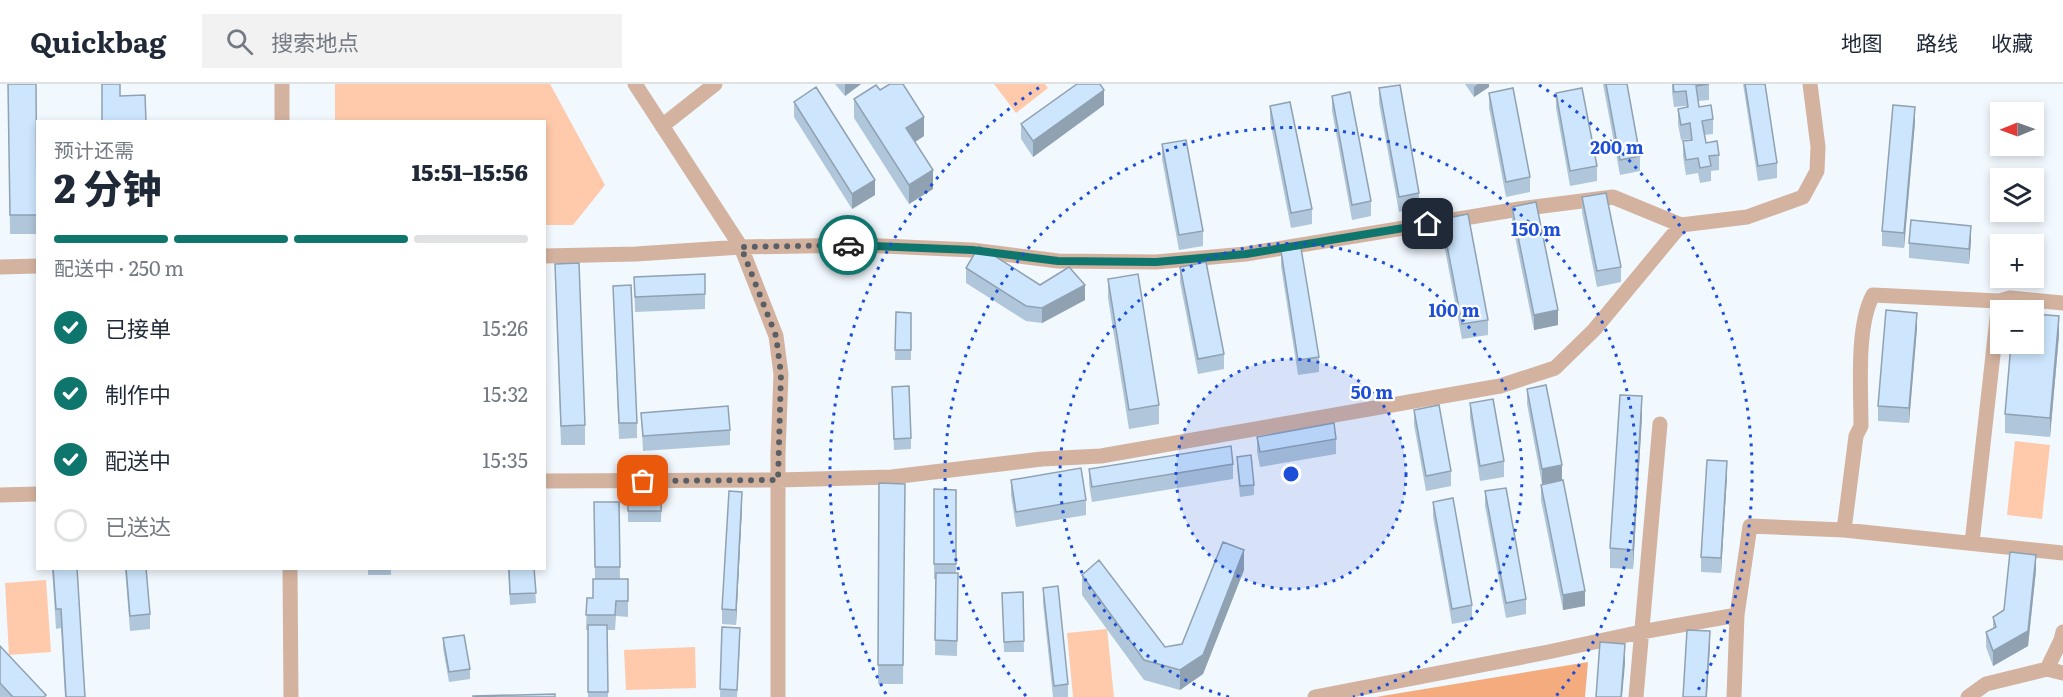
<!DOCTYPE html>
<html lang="zh">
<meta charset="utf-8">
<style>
body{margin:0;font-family:Literata,"Noto Sans SC",serif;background:#f2f2f3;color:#1f2937;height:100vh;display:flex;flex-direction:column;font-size:22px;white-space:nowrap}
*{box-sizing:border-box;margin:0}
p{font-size:20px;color:#747a83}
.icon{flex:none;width:33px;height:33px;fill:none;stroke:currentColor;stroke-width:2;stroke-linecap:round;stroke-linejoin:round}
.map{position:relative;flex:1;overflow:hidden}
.drawer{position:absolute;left:36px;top:36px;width:510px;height:450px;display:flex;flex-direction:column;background:#fff;border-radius:0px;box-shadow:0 3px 9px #0003}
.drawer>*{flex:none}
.needle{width:39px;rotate:269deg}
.buttons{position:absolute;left:1990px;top:18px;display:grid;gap:12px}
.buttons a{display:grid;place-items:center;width:54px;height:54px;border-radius:0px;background:#fff;box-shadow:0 3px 9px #0003;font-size:30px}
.pin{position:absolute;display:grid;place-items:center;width:51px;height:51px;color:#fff;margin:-26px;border-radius:12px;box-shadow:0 3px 9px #0006}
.courier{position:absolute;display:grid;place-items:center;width:60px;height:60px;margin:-30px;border:4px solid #0f766e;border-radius:50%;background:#fff;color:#222;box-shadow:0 2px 8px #0007}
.overview em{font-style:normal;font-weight:800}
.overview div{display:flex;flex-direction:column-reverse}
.overview{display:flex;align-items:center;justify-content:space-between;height:102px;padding:0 18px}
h1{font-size:39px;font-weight:800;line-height:45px}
.bar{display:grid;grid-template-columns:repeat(4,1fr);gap:9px 6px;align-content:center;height:72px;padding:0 18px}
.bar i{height:8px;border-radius:4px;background:#e0e1e3}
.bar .active{background:#0f766e}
.bar p{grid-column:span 4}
ol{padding:0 18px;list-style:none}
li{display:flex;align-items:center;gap:18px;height:66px}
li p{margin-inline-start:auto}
li .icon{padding:6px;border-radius:50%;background:#0f766e;color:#fff;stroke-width:4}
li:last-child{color:#747a83}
li i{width:33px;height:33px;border:3px solid #e0e1e3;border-radius:50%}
header{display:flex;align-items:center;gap:36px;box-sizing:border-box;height:84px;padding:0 30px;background:#fff;border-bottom:2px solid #e0e1e3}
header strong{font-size:28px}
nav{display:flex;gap:33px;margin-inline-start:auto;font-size:21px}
.search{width:420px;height:54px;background:#f2f2f3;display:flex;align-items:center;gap:15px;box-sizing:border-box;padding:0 21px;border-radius:0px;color:#747a83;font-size:22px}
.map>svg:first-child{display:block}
.green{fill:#fecaab}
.forest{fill:#f4ac7f}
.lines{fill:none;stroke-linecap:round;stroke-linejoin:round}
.minor{stroke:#d3b39f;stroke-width:15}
.wall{fill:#b0c6da}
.shaded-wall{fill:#90a1b1}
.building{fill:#cde6fd;stroke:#90a1b1;stroke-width:1.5}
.done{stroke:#5a5f65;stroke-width:6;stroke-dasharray:0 10.8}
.route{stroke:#0f766e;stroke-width:8}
.ring{fill:none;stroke:#1d4ed8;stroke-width:3;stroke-dasharray:3 6}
.centre{fill:#1d4ed8;stroke:#fff;stroke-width:3}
.ring-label{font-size:18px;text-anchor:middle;font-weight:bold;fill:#1d4ed8;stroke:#fff;stroke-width:4.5;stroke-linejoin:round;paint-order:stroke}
</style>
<header>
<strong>Quickbag</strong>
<div class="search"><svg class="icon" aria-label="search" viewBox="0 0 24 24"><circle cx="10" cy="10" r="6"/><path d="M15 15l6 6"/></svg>搜索地点</div>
<nav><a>地图</a><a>路线</a><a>收藏</a></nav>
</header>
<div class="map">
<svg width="2063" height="613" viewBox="0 0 2063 613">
<rect width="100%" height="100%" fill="#f1f8fe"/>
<path class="green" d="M335 0H550L605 101 573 141H545L544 38 335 37Z
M994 0H1045L1048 4 1016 29Z
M2015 357 2050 361 2042 435 2007 431Z
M46 496 51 568 9 571 5 499Z
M1107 545 1114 613H1073L1067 549Z
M695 563 696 604 626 606 624 566Z"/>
<path class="forest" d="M1588 578 1585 613H1376Z"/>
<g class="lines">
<path class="minor" d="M282 0V38
M662 42 715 0
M1681 141 1747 133 1803 113 1817 87 1818 63 1810 0
M544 172 636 170 741 163 776 252 781 290 778 369V613
M0 183 38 182
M544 397 778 396 892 393 1042 375 1101 372 1500 302 1555 284 1594 246 1681 141 1613 113 1519 125 1246 170 1156 178 1058 177 972 166 860 161 741 163 635 0
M0 411 38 410
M1844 446 1856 352 1861 342C1861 305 1856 242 1873 211L1999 217
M1972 459 1999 217 2010 214 2063 219
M290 484 291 613
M2047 585 2063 589
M1315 613 1548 568 1641 548 1737 531
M1636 613 1660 340
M1734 613 1737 531 1750 442 1844 446 2063 469
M1968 613 1986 600 2047 585 2061 556 2063 548"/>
</g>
<path class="wall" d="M8 0H36L37 150H10Z
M835 0H861L845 12Z
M1465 0H1489V3L1474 13Z
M1603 0H1627L1640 72V87L1620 91Z
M1672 0H1709V16L1698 17 1699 23 1713 35V50L1704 51 1706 59 1719 71V86L1711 87V97L1700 99 1698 89 1686 91 1683 72V57L1690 56V55L1681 56 1678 40V25L1686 23V22L1674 23 1672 8Z
M1743 0H1765L1777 79V94L1758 97Z
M1379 4 1419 109V124L1399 128 1379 19Z
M880 6 924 52 915 58 933 105 909 120 854 34V15Z
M1489 9 1530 93V108L1506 113 1489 24Z
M1556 9 1597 82V97L1570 102 1556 24Z
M1332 12 1371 117V132L1352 136 1332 27Z
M794 18 875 111 852 125 794 33Z
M1104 21 1033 73 1021 55V40Z
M1270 22 1312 125V140L1291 144 1270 37Z
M1915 38 1904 164 1882 162V147Z
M1162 60 1203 147V162L1179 166 1162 75Z
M1582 113 1621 183V198L1597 203 1582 128Z
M1512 123 1558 241 1534 246 1512 138Z
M1442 135 1488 236V251L1462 255 1442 150Z
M1971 157 1969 180 1909 174V159Z
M1281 167 1319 273V288L1298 291 1281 182Z
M555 180 585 341V361H561Z
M1180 183 1224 270V285L1198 290 1180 198Z
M966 184 1040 201 1085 216 1042 239 1026 237 966 199Z
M634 193 705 210V225L635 228Z
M1108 195 1159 321V340L1129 345 1108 214Z
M613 202 637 339V354L619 355Z
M896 228 911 229V276H895Z
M1917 244 1909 339 1878 337V322Z
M2059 251 2050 353 2005 349V330Z
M892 303 911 354V365L894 366Z
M1527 305 1562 396 1542 400 1527 320Z
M1470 319 1504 377V393L1480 397 1470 334Z
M1414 326 1451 387V402L1426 407 1414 341Z
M641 329 730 346V361L643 367Z
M1642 332 1633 485 1610 484V464Z
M1257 353 1336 355V370L1260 383 1257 368Z
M1237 373 1254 401V411L1240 413 1237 383Z
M1233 380V395L1092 418 1089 400V385Z
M1727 392 1721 489 1701 488V473Z
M1011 396 1086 416V431L1016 443 1011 411Z
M879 399 905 400 903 600H878Z
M1541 401 1585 522 1563 526 1541 416Z
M662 405 661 438H628V406Z
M934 405 956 406V489H958L957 572 935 571 936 495H934Z
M1485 407 1526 515V530L1506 534 1485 422Z
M594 418H619L620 495H628V533L616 532 615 546H607L608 613H588V546H586L587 514H593L595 495Z
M1433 418 1472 521V536L1452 540 1433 433Z
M742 423 736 541 722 540V525Z
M52 484H77L85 613H65L61 544 56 545Z
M125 484H146L150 530V545L130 547Z
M368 484H391V491H368Z
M508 484H534L536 519 510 521Z
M1244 486 1203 590 1180 606 1144 596 1082 511V491L1165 563 1182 560Z
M2036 486 2028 562 1993 582 1986 563V548L1993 545V533L2004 526Z
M1043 504 1068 600V613H1053L1043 519Z
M1023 508 1024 568H1004L1002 509Z
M722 543 740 559 737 613H720Z
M443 554 470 585V595L449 598 443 564Z
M0 562 46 613H0Z"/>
<path class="shaded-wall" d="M845 0H861L845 12Z
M1478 0H1489V3L1474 13V3Z
M1104 6V21L1033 73V57Z
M1915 23V38L1904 164V149Z
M924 33V52L906 64V44Z
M933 86V105L909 120V101Z
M875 96V111L852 125V110Z
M1971 142V157L1969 180V165Z
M1085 201V216L1042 239V224Z
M1558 226V241L1534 246V231Z
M1917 229V244L1909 339V324Z
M2059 232V251L2050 353V334Z
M1642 312V332L1633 485V466Z
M1727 377V392L1721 489V474Z
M1562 381V396L1542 400V385Z
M742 408V423L736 541V526Z
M1244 466V486L1203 590 1180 606V586Z
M2036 471V486L2028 562 1993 582V567Z
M1585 507V522L1563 526V511Z
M1710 547V562L1707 613H1706Z
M1625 560V580L1622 613H1621Z"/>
<path class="building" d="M8 0H36L37 131H10Z
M102 0H120V12L145 11 146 38H102Z
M890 0H903L924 33 906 44 933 86 909 101 854 15 876 1 880 6Z
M1077 0H1100L1104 6 1033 57 1021 40Z
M1606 0H1627L1640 72 1620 76Z
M1673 0H1709L1696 2 1699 23 1711 21 1713 35 1702 37 1706 59 1717 57 1719 71 1709 72 1711 82 1700 84 1698 74 1686 76 1683 57 1692 56 1690 39 1681 41 1678 25 1688 23 1686 7 1674 8Z
M1745 0H1765L1777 79 1758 82Z
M1400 1 1419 109 1399 113 1379 4Z
M816 3 875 96 852 110 794 18Z
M1513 4 1530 93 1506 98 1489 9Z
M1582 4 1597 82 1570 87 1556 9Z
M1350 8 1371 117 1352 121 1332 12Z
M1290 18 1312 125 1291 129 1270 22Z
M1893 21 1915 23 1904 149 1882 147Z
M1186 56 1203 147 1179 151 1162 60Z
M1606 109 1621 183 1597 187 1582 113Z
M1536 118 1558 226 1534 231 1512 123Z
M1468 130 1488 236 1462 240 1442 135Z
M1911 136 1971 142 1969 165 1909 159Z
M979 162 1040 201 1069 183 1085 201 1042 224 1026 222 966 184Z
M1301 164 1319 273 1298 276 1281 167Z
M1206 178 1224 270 1198 275 1180 183Z
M579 179 585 341 561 342 555 180Z
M705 190V210L635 213 634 193Z
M1138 190 1159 321 1129 326 1108 195Z
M631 201 637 339H619L613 202Z
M1886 226 1917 229 1909 324 1878 322Z
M896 228 911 229V266H895Z
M2034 230 2059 232 2050 334 2005 330 2011 260H2034Z
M1546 301 1562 381 1542 385 1527 305Z
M909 302 911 354 894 355 892 303Z
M1620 311 1642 312 1633 466 1610 464Z
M1493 315 1504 377 1480 382 1470 319Z
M1439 321 1451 387 1426 392 1414 326Z
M728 322 730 346 643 352 641 329Z
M1334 339 1336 355 1260 368 1257 353Z
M1231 362 1233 380 1092 403 1089 385Z
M1251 371 1254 401 1240 402 1237 373Z
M1707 376 1727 377 1721 474 1701 473Z
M1081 384 1086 416 1016 428 1011 396Z
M1563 396 1585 507 1563 511 1541 401Z
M879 399 905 400 903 581H878Z
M1506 404 1526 515 1506 519 1485 407Z
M662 405 661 427H628V406Z
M934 405 956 406V480H934Z
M729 407 742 408 736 526 722 525Z
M1453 414 1472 521 1452 525 1433 418Z
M594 418H619L620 483H595Z
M1223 458 1244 466 1203 571 1180 586 1144 576 1082 491 1099 476 1165 563 1182 560Z
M2010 468 2036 471 2028 547 1993 567 1986 548 1996 543 1993 533 2004 526Z
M53 484H77L85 613H66L61 525H56Z
M126 484H146L150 530 130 532Z
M509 484H534L536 509 510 510Z
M936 489H958L957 557 935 556Z
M593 495H628V517H616L615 531H586L587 514H593Z
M1058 502 1068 600 1054 602 1043 504Z
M1023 508 1024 557 1004 558 1002 509Z
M588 541H607L608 608H588Z
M722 543 740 544 737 606 720 605Z
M1687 546 1710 547 1706 613H1683Z
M464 551 470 585 449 588 443 554Z
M1600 558 1625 560 1621 613H1596Z
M0 562 46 611 44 613H13L0 599Z
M555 610V613H473V612Z"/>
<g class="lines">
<path class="done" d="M643 397 778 396 781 290 776 252 741 163 848 161"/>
<path class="route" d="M848 161 972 166 1058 177 1156 178 1246 170 1428 140"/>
</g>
<circle cx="1291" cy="390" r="115" fill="#1d4ed8" fill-opacity=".12"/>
<g class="ring">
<circle cx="1291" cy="390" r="115"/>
<path d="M1229 613A231 231 0 1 1 1353 613"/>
<path d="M1026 612A346 346 0 1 1 1556 612"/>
<path d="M886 610A461 461 0 0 1 1043 1M1539 1A461 461 0 0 1 1696 610"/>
</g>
<circle cx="1291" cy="390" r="9" class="centre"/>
<g class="ring-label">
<text x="1617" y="70">200 m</text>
<text x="1536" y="152">150 m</text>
<text x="1454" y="233">100 m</text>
<text x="1372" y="315">50 m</text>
</g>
</svg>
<div class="buttons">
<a><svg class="needle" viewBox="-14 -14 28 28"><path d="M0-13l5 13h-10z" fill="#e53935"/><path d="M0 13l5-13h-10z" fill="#747a83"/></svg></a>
<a><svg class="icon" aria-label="layers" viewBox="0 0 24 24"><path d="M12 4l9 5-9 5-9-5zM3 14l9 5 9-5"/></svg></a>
<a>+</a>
<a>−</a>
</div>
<div class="pin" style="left:643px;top:397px;background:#ea580c"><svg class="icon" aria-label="bag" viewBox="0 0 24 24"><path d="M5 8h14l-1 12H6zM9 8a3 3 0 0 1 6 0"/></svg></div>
<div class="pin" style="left:1428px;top:140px;background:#1f2937"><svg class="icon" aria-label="home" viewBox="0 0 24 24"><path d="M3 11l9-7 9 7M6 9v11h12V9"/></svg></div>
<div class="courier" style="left:848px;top:161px"><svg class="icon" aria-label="car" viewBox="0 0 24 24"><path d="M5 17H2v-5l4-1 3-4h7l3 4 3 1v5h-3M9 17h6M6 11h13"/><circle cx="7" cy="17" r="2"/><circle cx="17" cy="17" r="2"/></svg></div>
<section class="drawer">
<div class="overview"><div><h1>2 分钟</h1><p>预计还需</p></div><em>15:51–15:56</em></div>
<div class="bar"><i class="active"></i><i class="active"></i><i class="active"></i><i></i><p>配送中 · 250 m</p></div>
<ol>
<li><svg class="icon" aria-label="check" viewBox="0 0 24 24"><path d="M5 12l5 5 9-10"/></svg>已接单<p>15:26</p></li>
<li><svg class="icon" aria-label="check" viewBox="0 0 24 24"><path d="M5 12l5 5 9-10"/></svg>制作中<p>15:32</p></li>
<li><svg class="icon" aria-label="check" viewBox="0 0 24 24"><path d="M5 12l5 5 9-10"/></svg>配送中<p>15:35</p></li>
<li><i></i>已送达</li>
</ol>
</section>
</div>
